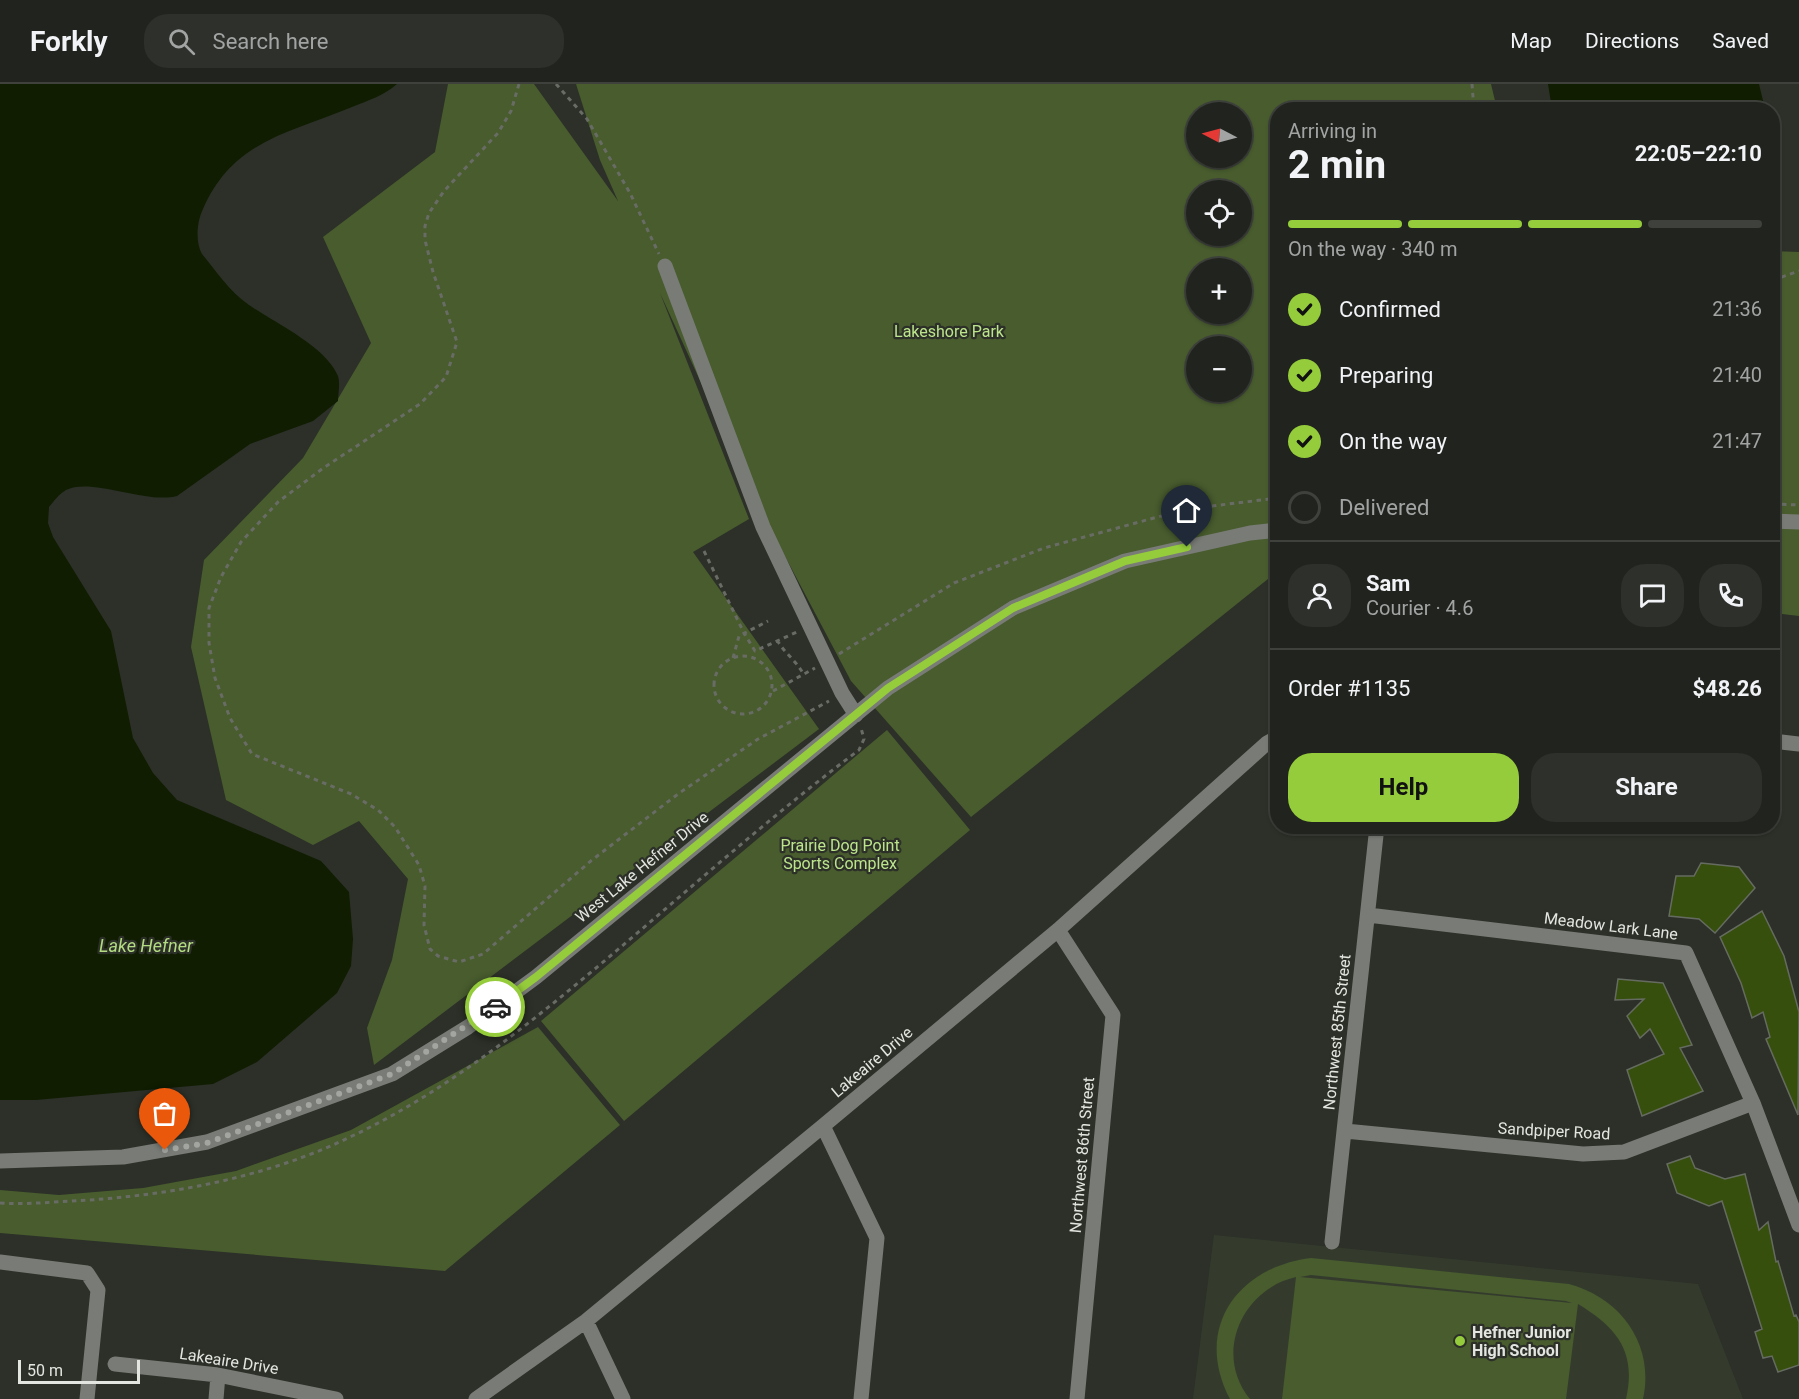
<!DOCTYPE html>
<meta charset="utf-8">
<style>
body{margin:0;font-family:Roboto,sans-serif;background:#2d302b;color:#f1f3f6;height:100vh;display:flex;flex-direction:column;font-size:22px;white-space:nowrap}
*{box-sizing:border-box;margin:0}
p{font-size:20px;color:#a2a4a4}
.icon{flex:none;width:33px;height:33px;fill:none;stroke:currentColor;stroke-width:2;stroke-linecap:round;stroke-linejoin:round}
.map{position:relative;flex:1;overflow:hidden}
.sheet{position:absolute;left:1270px;top:18px;width:510px;height:732px;display:flex;flex-direction:column;background:#21241e;border-radius:24px;box-shadow:0 2px 4px #0004,0 0 0 2px #3e413c}
.sheet>*{flex:none}
.needle{width:39px;rotate:276deg}
.tools{position:absolute;left:1186px;top:18px;display:grid;gap:12px}
.tools a{display:grid;place-items:center;width:66px;height:66px;border-radius:50%;background:#21241e;box-shadow:0 2px 4px #0004,0 0 0 2px #3e413c;font-size:30px}
.scale{position:absolute;left:18px;bottom:15px;width:122px;box-sizing:border-box;padding-left:6px;border:3px solid #e3e6e0;border-top:0;font-size:16px;line-height:21px;white-space:nowrap;color:#e3e6e0;-webkit-text-stroke:4px #2c3028;paint-order:stroke}
.pin{position:absolute;display:grid;place-items:center;width:51px;height:51px;color:#fff;margin:-62px -26px;border-radius:50% 50% 50% 0;rotate:-45deg;box-shadow:0 0 6px #0007}
.pin .icon{rotate:45deg}
.courier{position:absolute;display:grid;place-items:center;width:60px;height:60px;margin:-30px;border:4px solid #95cc3b;border-radius:50%;background:#fff;color:#222;box-shadow:0 2px 8px #0007}
.overview em{font-style:normal;font-weight:700}
.overview div{display:flex;flex-direction:column-reverse}
.overview{display:flex;align-items:center;justify-content:space-between;height:102px;padding:0 18px}
h1{font-size:39px;font-weight:700;line-height:45px}
.bar{display:grid;grid-template-columns:repeat(4,1fr);gap:9px 6px;align-content:center;height:72px;padding:0 18px}
.bar i{height:8px;border-radius:4px;background:#3e413c}
.bar .active{background:#95cc3b}
.bar p{grid-column:span 4}
.line{display:flex;align-items:center;gap:15px;padding:0 18px;border-top:2px solid #3e413c}
.line div{flex:1}
.round{display:grid;place-items:center;flex:none;width:63px;height:63px;border-radius:24px;background:#2d302b}
ol{padding:0 18px;list-style:none}
li{display:flex;align-items:center;gap:18px;height:66px}
li p{margin-inline-start:auto}
li .icon{padding:6px;border-radius:50%;background:#95cc3b;color:#111;stroke-width:4}
li:last-child{color:#a2a4a4}
li i{width:33px;height:33px;border:3px solid #3e413c;border-radius:50%}
.primary-button{display:flex;gap:12px;margin-top:auto;padding:12px 18px}
.primary-button a{flex:1;height:69px;border-radius:24px;background:#95cc3b;color:#111;font-size:24px;font-weight:700;line-height:69px;text-align:center}
.primary-button a+a{background:#2d302b;color:#f1f3f6}
header{display:flex;align-items:center;gap:36px;box-sizing:border-box;height:84px;padding:0 30px;background:#21241e;border-bottom:2px solid #3e413c}
header strong{font-size:28px}
nav{display:flex;gap:33px;margin-inline-start:auto;font-size:21px}
.search{width:420px;height:54px;background:#2d302b;display:flex;align-items:center;gap:15px;box-sizing:border-box;padding:0 21px;border-radius:24px;color:#a2a4a4;font-size:22px}
.map>svg:first-child{display:block}
.built{fill:#343b2d}
.green{fill:#485c2e;fill-rule:evenodd}
.water{fill:#101d00}
.building{fill:#364f0c;stroke:#666b61;stroke-width:1.5}
.lines{fill:none;stroke-linecap:round;stroke-linejoin:round}
.path{stroke:#696c65;stroke-width:3;stroke-dasharray:4.5 4.5;stroke-linecap:butt}
.minor{stroke:#797b76;stroke-width:15}
.done{stroke:#a3a6a0;stroke-width:6;stroke-dasharray:0 10.8}
.route{stroke:#95cc3b;stroke-width:8}
.poi-dot{fill:#95cc3b;stroke:#2c3028;stroke-width:2}
.labels{text-anchor:middle;dominant-baseline:central;stroke-width:4.5;stroke-linejoin:round;paint-order:stroke}
.park-label{font-size:16px;fill:#bce58b;stroke:#2c3028}
.street-label{font-size:16px;fill:#e3e6e0;stroke:#2c3028}
.poi-label{font-size:16px;font-weight:bold;fill:#e3e6e0;stroke:#2c3028;text-anchor:start}
.water-label{font-size:18px;font-style:italic;fill:#b3db81;stroke:#2c3028}
</style>
<header>
<strong>Forkly</strong>
<div class="search"><svg class="icon" aria-label="search" viewBox="0 0 24 24"><circle cx="10" cy="10" r="6"/><path d="M15 15l6 6"/></svg>Search here</div>
<nav><a>Map</a><a>Directions</a><a>Saved</a></nav>
</header>
<div class="map">
<svg width="1799" height="1315" viewBox="0 0 1799 1315">
<rect width="100%" height="100%" fill="#2c3028"/>
<path class="built" d="M1214 1151 1698 1200 1743 1315H1193Z"/>
<path class="green" d="M448 0H534L618 117 600 76 576 0H1491L1497 25 1278 26V487L971 733 851 597 750 406 660 209 749 435 693 468 819 645 374 981 367 944 392 876 408 795 359 737 313 761 226 716 191 563 204 476 303 374 371 259 323 153 435 68ZM1197 28H1242V74H1197ZM1197 106H1242V152H1197ZM1197 184H1242V230H1197ZM1197 262H1242V308H1197Z
M1773 167 1799 168V532L1773 529Z
M887 646 970 746 624 1037 541 937Z
M538 943 620 1041 445 1187 0 1149V1106L59 1111 143 1104 236 1087 351 1046Z
M1311 1174 1569 1200C1621 1214 1655 1261 1643 1315H1626C1637 1267 1616 1243 1578 1220L1566 1315H1282L1296 1193C1242 1205 1213 1270 1250 1315H1230C1193 1245 1237 1183 1311 1174ZM1311 1191 1566 1217 1572 1219 1300 1193Z"/>
<path class="water" d="M0 0H397C383 12 369 16 352 23 290 49 233 56 203 125 197 137 195 158 202 170 216 187 230 208 249 221 275 239 323 261 337 290 341 296 338 310 338 317L313 337 250 360 177 412C145 420 91 393 66 406 59 410 54 417 49 423L48 439 53 453 111 547 133 654 153 689 177 716 321 777 349 808 353 855 351 882 337 909 257 978 213 1000 36 1016H0Z
M1548 0H1759L1765 25H1552Z
M1773 60 1780 102 1781 129 1773 135Z"/>
<path class="building" d="M1701 779 1739 783 1755 804 1715 849 1699 835 1669 832 1676 792H1694Z
M1762 827 1784 872 1799 928 1798 1031 1766 955 1770 953 1763 928 1752 934 1741 899 1720 853Z
M1618 895 1663 899 1692 961 1680 964 1703 1007 1642 1032 1627 986 1664 970 1650 945 1640 954 1627 932 1644 915 1615 916Z
M1690 1072 1695 1084 1725 1095 1745 1090 1759 1146 1768 1138 1776 1178 1778 1177 1794 1232 1796 1231 1799 1238V1281L1778 1288 1772 1272 1763 1274 1755 1248 1762 1245 1722 1117 1709 1122 1677 1109 1667 1080Z"/>
<g class="lines">
<path class="path" d="M519 0 511 27 498 49 444 107 429 129 425 142V156L433 188 457 258 446 293 420 320 322 385 278 418 241 458 221 493 209 524V559L215 594 230 634 252 670 351 710 378 726 395 743 419 781 425 802 424 841 430 865 438 872 459 878 483 870 592 776 678 710 758 655 829 617
M556 0 587 35 630 109 659 170
M1472 0 1474 26
M1773 196 1799 187
M1773 420 1799 421
M704 467 744 549 755 567 797 548
M777 556C785 570 796 576 804 591
M839 570 954 499 1044 464 1187 425 1278 414
M714 601a29 29 0 1 1 58 0a29 29 0 1 1-58 0Z
M733 574 739 552 768 537
M773 607 815 584
M0 1119C31 1121 60 1117 90 1116 177 1110 269 1092 348 1054 440 1011 518 949 596 884 683 811 768 734 859 666L864 655 861 644"/>
<path class="minor" d="M665 182 763 443 842 609 856 631
M1773 437 1799 438
M1773 657 1799 660
M1368 831 1686 869 1753 1019 1799 1141
M1058 846 1113 931 1077 1315
M823 1042 877 1154 861 1315
M1345 1047 1583 1070 1624 1068 1753 1019
M0 1077 123 1073 207 1058 392 990 468 943 536 893 888 604 1013 524 1125 477 1250 449 1278 446
M1332 1158 1377 742
M0 1178 87 1189 98 1206 87 1315
M586 1237 623 1315
M115 1280 218 1291 336 1315
M216 1315 218 1291
M476 1315 586 1237 823 1042 1058 846 1267 659 1278 653"/>
</g>
<g class="lines">
<path class="done" d="M165 1066 207 1059 392 990 495 923"/>
<path class="route" d="M495 923 536 893 888 604 1013 524 1125 477 1187 463"/>
</g>
<circle class="poi-dot" cx="1460" cy="1257" r="6"/>
<g class="labels">
<g class="park-label">
<text x="949" y="247">Lakeshore Park</text>
<text x="840" y="761">Prairie Dog Point<tspan x="840" dy="18">Sports Complex</tspan></text>
</g>
<g class="street-label">
<text transform="translate(642 783) rotate(-39)">West Lake Hefner Drive</text>
<text transform="translate(1611 842) rotate(7)">Meadow Lark Lane</text>
<text transform="translate(1337 948) rotate(-84)">Northwest 85th Street</text>
<text transform="translate(872 978) rotate(-40)">Lakeaire Drive</text>
<text transform="translate(1554 1047) rotate(3)">Sandpiper Road</text>
<text transform="translate(1082 1071) rotate(-85)">Northwest 86th Street</text>
<text transform="translate(229 1277) rotate(9)">Lakeaire Drive</text>
</g>
<g class="poi-label">
<text x="1472" y="1248">Hefner Junior<tspan x="1472" dy="18">High School</tspan></text>
</g>
<g class="water-label">
<text x="146" y="861">Lake Hefner</text>
</g>
</g>
</svg>
<div class="tools">
<a><svg class="needle" viewBox="-14 -14 28 28"><path d="M0-13l5 13h-10z" fill="#e53935"/><path d="M0 13l5-13h-10z" fill="#a2a4a4"/></svg></a>
<a><svg class="icon" aria-label="locate" viewBox="0 0 24 24"><circle cx="12" cy="12" r="6"/><path d="M12 2v4M12 18v4M2 12h4M18 12h4"/></svg></a>
<a>+</a>
<a>−</a>
</div>
<div class="scale">50 m</div>
<div class="pin" style="left:165px;top:1066px;background:#ea580c"><svg class="icon" aria-label="bag" viewBox="0 0 24 24"><path d="M5 8h14l-1 12H6zM9 8a3 3 0 0 1 6 0"/></svg></div>
<div class="pin" style="left:1187px;top:463px;background:#1f2937"><svg class="icon" aria-label="home" viewBox="0 0 24 24"><path d="M3 11l9-7 9 7M6 9v11h12V9"/></svg></div>
<div class="courier" style="left:495px;top:923px"><svg class="icon" aria-label="car" viewBox="0 0 24 24"><path d="M5 17H2v-5l4-1 3-4h7l3 4 3 1v5h-3M9 17h6M6 11h13"/><circle cx="7" cy="17" r="2"/><circle cx="17" cy="17" r="2"/></svg></div>
<section class="sheet">
<div class="overview"><div><h1>2 min</h1><p>Arriving in</p></div><em>22:05–22:10</em></div>
<div class="bar"><i class="active"></i><i class="active"></i><i class="active"></i><i></i><p>On the way · 340 m</p></div>
<ol>
<li><svg class="icon" aria-label="check" viewBox="0 0 24 24"><path d="M5 12l5 5 9-10"/></svg>Confirmed<p>21:36</p></li>
<li><svg class="icon" aria-label="check" viewBox="0 0 24 24"><path d="M5 12l5 5 9-10"/></svg>Preparing<p>21:40</p></li>
<li><svg class="icon" aria-label="check" viewBox="0 0 24 24"><path d="M5 12l5 5 9-10"/></svg>On the way<p>21:47</p></li>
<li><i></i>Delivered</li>
</ol>
<div class="line" style="height:108px"><a class="round"><svg class="icon" aria-label="person" viewBox="0 0 24 24"><circle cx="12" cy="8" r="4"/><path d="M4 21q1-7 8-7t8 7"/></svg></a><div><b>Sam</b><p>Courier · 4.6</p></div><a class="round"><svg class="icon" aria-label="chat" viewBox="0 0 24 24"><path d="M4 5h16v11H9l-5 4z"/></svg></a><a class="round"><svg class="icon" aria-label="phone" viewBox="0 0 24 24"><path d="M5 4h4l2 5-3 2q2 4 5 5l2-3 5 2v4C11 20 4 13 5 4z"/></svg></a></div>
<div class="line" style="height:78px"><div>Order #1135</div><b>$48.26</b></div>
<div class="primary-button"><a>Help</a><a>Share</a></div>
</section>
</div>
